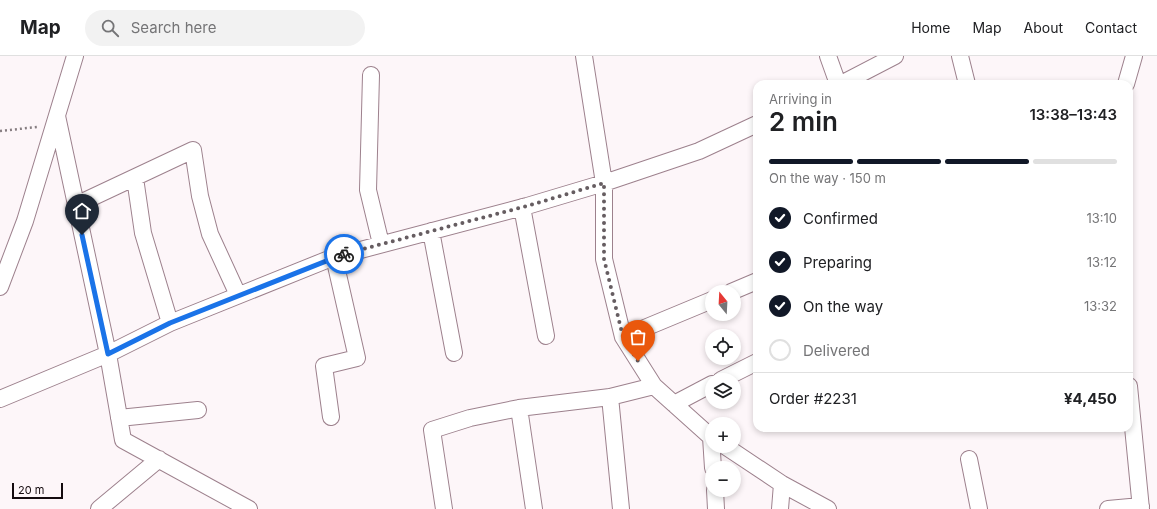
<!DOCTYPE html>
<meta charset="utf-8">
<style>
body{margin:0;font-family:Inter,sans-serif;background:#f2f2f2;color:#202124;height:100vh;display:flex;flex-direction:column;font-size:15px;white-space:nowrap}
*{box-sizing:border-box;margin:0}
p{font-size:13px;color:#757577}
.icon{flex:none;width:22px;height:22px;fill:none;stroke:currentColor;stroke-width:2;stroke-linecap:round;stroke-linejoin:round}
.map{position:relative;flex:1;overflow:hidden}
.drawer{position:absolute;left:753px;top:24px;width:380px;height:352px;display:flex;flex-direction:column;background:#fff;border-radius:12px;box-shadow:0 2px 6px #0003}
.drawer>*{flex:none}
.needle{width:26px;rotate:342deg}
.fabs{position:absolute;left:705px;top:229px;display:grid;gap:8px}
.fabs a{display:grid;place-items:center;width:36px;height:36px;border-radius:50%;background:#fff;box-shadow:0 2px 6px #0003;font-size:20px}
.scale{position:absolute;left:12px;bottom:10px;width:51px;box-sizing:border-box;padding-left:4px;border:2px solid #140b0f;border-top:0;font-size:11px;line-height:14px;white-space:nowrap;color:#140b0f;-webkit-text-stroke:3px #fdf6f9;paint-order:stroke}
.pin{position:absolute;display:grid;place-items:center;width:34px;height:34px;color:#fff;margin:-41px -17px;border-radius:50% 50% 50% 0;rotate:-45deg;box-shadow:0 0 4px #0007}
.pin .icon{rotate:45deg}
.courier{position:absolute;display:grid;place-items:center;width:40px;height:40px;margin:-20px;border:3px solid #1a73e8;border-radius:50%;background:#fff;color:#222;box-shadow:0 1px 5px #0007}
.overview em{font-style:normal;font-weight:600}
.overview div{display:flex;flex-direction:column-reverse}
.overview{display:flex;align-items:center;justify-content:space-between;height:68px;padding:0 16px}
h1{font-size:26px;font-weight:600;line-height:30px}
.bar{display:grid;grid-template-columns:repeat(4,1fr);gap:6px 4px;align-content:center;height:48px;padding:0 16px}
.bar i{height:5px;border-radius:3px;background:#e0e0e0}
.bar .current{background:#111827}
.bar p{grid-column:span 4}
.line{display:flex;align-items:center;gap:10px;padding:0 16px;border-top:1px solid #e0e0e0}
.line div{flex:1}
ol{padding:0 16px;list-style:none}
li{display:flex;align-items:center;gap:12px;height:44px}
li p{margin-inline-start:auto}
li .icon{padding:4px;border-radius:50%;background:#111827;color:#fff;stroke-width:4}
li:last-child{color:#757577}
li i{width:22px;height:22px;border:2px solid #e0e0e0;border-radius:50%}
header{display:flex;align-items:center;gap:24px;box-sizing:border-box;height:56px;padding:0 20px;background:#fff;border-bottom:1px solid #e0e0e0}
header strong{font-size:19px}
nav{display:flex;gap:22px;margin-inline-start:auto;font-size:14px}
.search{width:280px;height:36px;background:#f2f2f2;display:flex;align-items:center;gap:10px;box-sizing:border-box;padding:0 14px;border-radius:22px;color:#757577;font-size:15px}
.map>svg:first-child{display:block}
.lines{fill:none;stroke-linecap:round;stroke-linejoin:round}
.street-casing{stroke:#9d818d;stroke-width:18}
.path{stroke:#877e82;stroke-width:2.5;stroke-dasharray:2 3;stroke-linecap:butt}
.street{stroke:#fff;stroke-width:16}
.done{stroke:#665d61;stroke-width:4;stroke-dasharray:0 7.2}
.route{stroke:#1a73e8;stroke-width:5}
</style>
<header>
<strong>Map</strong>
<div class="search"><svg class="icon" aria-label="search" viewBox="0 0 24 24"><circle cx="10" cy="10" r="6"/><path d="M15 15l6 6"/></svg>Search here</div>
<nav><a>Home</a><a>Map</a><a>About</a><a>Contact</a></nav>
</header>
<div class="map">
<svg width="1157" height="453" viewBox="0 0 1157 453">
<rect width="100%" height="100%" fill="#fdf6f9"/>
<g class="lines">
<g class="street-casing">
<path id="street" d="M584 0 604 127V203L623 281 654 330 712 382
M828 0 838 28
M960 0 967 28
M371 19 368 134 381 188
M841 28 895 0
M1126 28 1134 0
M57 60 108 298 123 384 249 453
M135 122 143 177 170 267
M76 149 193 94 200 140 210 178 238 239
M522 151 546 280
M431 175 454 297
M0 231 25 165 75 0
M731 236 757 225
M623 281 712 244
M721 324 757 306
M1129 330 1141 453
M610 341 621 453
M0 343 108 298 170 267 334 201 527 150 604 127 699 95 757 68
M674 348 712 328
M519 352 534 453
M331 361 324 310 357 302 334 201
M119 362 198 354
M711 381 713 412
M725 390 782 428 828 453
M969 403 979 453
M715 434 716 453
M99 453 159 403
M444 453 432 374 470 362 519 352 610 341 654 330
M780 453 782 428
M1108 453 1141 450"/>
</g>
<path class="path" d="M0 75 37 71"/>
<use href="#street" class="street"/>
</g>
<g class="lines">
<path class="done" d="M344 198 527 150 604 127V203L623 281 638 305"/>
<path class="route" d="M82 179 108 298 170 267 344 198"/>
</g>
</svg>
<div class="fabs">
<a><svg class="needle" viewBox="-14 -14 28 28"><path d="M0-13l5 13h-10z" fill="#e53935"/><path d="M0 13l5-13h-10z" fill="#757577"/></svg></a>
<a><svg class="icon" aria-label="locate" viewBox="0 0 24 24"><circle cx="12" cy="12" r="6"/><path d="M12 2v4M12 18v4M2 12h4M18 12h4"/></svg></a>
<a><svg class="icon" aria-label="layers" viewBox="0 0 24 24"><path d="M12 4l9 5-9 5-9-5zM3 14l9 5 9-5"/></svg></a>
<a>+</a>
<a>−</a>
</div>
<div class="scale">20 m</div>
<div class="pin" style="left:638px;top:305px;background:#ea580c"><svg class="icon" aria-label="bag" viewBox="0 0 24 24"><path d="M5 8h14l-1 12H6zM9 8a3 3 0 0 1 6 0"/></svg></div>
<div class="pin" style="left:82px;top:179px;background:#1f2937"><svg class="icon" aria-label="home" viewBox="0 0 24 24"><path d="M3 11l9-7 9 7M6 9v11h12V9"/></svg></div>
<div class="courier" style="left:344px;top:198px"><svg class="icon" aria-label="bike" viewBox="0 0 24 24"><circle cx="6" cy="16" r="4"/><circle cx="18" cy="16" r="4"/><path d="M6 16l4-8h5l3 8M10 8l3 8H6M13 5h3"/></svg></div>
<section class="drawer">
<div class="overview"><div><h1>2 min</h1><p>Arriving in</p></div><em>13:38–13:43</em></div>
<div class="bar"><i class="current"></i><i class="current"></i><i class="current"></i><i></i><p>On the way · 150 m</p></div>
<ol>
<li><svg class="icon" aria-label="check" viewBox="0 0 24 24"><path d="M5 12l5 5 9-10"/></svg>Confirmed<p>13:10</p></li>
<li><svg class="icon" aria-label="check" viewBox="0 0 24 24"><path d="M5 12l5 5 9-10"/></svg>Preparing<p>13:12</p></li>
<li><svg class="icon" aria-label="check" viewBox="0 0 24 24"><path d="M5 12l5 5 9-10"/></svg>On the way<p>13:32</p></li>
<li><i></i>Delivered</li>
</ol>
<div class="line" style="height:52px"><div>Order #2231</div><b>¥4,450</b></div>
</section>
</div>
